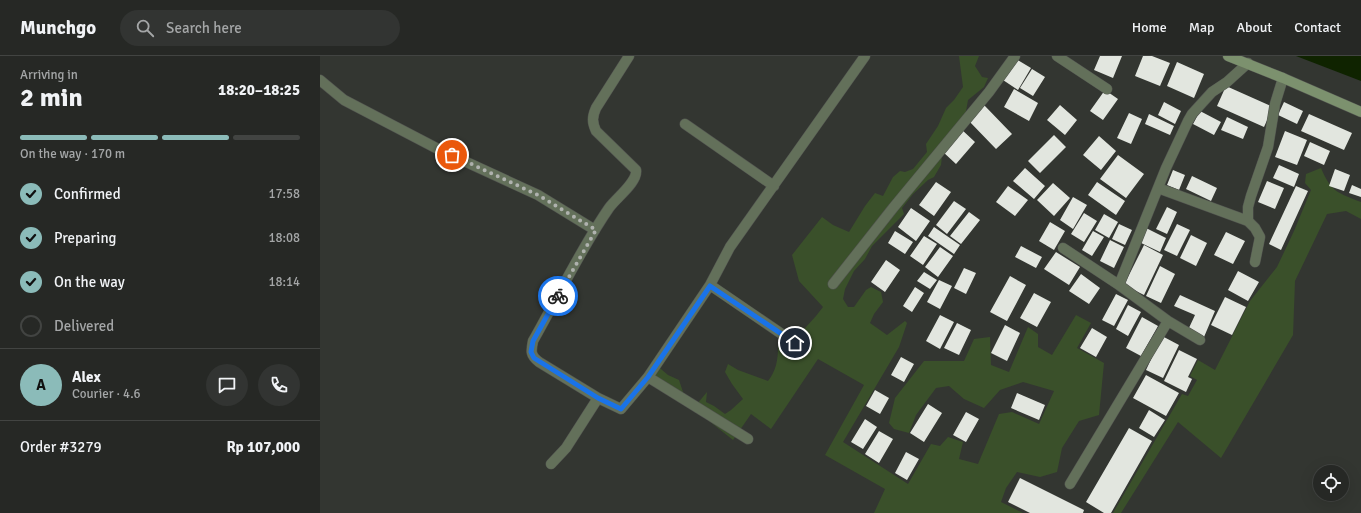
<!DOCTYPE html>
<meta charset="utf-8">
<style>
body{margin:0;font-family:Signika,sans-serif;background:#323432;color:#f1f3f6;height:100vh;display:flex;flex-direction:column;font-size:15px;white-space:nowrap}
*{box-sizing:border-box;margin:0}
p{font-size:13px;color:#a4a6a7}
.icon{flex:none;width:22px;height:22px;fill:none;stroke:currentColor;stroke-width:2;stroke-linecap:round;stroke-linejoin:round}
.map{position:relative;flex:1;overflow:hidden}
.sheet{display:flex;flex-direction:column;background:#262825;width:320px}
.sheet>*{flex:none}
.fabs{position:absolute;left:993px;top:409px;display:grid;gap:8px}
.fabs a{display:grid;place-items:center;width:36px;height:36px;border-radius:50%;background:#262825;box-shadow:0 4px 16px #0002,0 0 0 1px #424442;font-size:20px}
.pin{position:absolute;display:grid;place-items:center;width:34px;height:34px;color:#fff;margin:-17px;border:2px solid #fff;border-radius:50%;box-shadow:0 1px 4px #0007}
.courier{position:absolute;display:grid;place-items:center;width:40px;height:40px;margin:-20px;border:3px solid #1a73e8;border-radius:50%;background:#fff;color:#222;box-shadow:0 1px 5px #0007}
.summary em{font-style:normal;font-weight:800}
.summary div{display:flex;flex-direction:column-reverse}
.summary{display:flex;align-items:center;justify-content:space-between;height:68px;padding:0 20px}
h1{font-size:26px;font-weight:800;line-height:30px}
.bar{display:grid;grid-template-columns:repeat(4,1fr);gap:6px 4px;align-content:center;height:48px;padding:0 20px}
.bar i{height:5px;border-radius:3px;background:#424442}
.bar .selected{background:#8bbbb9}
.bar p{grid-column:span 4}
.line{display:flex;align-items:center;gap:10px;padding:0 20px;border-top:1px solid #424442}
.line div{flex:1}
.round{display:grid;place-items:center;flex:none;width:42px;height:42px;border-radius:21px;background:#323432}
ol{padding:0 20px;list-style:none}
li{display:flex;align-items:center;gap:12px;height:44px}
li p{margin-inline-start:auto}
li .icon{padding:4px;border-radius:50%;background:#8bbbb9;color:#111;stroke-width:4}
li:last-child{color:#a4a6a7}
li i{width:22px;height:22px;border:2px solid #424442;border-radius:50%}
header{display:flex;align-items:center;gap:24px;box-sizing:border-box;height:56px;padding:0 20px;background:#262825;border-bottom:1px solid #424442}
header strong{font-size:19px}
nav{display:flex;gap:22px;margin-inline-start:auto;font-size:14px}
.search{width:280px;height:36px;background:#323432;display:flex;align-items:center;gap:10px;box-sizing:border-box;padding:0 14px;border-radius:22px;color:#a4a6a7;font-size:15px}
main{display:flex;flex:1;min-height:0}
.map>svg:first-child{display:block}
.green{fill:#3a502a}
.water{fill:#0f2300}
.building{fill:#e2e6df}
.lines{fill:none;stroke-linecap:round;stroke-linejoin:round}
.minor-casing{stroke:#525450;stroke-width:11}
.secondary-casing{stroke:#525450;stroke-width:11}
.minor{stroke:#63705a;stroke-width:10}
.secondary{stroke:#7c916e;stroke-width:10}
.done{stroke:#afb2ae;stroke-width:4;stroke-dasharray:0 7.2}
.route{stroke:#1a73e8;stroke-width:5}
</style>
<header>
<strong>Munchgo</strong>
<div class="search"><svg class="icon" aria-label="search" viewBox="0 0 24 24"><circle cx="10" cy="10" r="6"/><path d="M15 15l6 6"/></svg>Search here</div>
<nav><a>Home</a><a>Map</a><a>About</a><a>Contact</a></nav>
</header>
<main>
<section class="sheet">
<div class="summary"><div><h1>2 min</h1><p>Arriving in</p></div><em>18:20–18:25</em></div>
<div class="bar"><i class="selected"></i><i class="selected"></i><i class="selected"></i><i></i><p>On the way · 170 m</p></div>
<ol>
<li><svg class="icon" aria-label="check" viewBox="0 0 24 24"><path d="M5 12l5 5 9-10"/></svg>Confirmed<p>17:58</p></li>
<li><svg class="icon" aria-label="check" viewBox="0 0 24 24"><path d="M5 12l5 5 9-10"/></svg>Preparing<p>18:08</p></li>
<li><svg class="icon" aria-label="check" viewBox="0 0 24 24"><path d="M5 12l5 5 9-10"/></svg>On the way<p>18:14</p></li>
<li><i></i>Delivered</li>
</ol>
<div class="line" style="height:72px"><b class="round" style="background:#8bbbb9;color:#111">A</b><div><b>Alex</b><p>Courier · 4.6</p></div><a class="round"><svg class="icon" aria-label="chat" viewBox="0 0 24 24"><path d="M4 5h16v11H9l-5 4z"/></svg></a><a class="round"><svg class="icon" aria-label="phone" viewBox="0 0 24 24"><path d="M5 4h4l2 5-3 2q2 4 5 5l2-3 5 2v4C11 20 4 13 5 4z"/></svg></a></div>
<div class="line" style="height:52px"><div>Order #3279</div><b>Rp 107,000</b></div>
</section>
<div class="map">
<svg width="1041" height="457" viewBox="0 0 1041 457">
<rect width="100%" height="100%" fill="#333631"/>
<path class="green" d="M639 0H659L655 10 662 21 668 22 664 31 648 44 645 61 622 100 621 109 614 121 608 124 593 138 582 152 584 158 552 190 545 203 534 215 525 233 523 243 528 251H534L546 234 551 231 561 236 563 246 554 258 550 267 567 279 585 265 587 267 579 291 523 386 588 428 611 388 620 390 628 381 643 386 639 403 658 408 679 358 692 356 719 368 734 335 703 326 680 334 664 352 644 343 629 330 616 332 596 359 589 377 574 373 569 367 575 342 604 305H644L654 283 670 281 671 309 689 316 708 271 718 278V291L732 299 756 259 771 267 757 292 784 307 779 359 759 365 742 392 737 416 720 421 697 416 686 432 681 446 703 457H554L565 433 505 399 544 329 498 303 451 373 431 358 413 384 384 361 326 321 335 308 348 319 359 324 364 339 377 348 387 336 386 346 394 350 405 358 411 354 423 343 412 328 405 316 408 308 418 314 448 325C456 315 458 304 458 291L464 285 476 282 496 260 503 251 479 225 472 199 502 161 513 169 529 176 545 150 555 137 563 140 573 121 580 115 585 116 593 113 607 96 606 88 618 70 626 52 634 44 643 31Z
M1001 112C1011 136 1018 137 1041 146V163L1026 155 1007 158 975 225 973 279 901 402 858 366 801 457H793L862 338 868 340 877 324 870 320 878 304 895 314 930 245 957 211 974 175 991 134 985 127 986 118Z"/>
<path class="water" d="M976 0H1041V25Z"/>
<path class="building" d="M780 0H802L793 22 774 14Z
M823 0H832L850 7 840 30 815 20Z
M696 3 711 12 698 34 683 24Z
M857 6 884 18 874 42 847 30Z
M712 13 725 21 713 40 700 32Z
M906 30 953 51 944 71 897 50Z
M694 33 718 47 709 65 684 51Z
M785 34 798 43 783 64 770 55Z
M844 46 861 55 855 68 838 59Z
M964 46 983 55 977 68 958 59Z
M664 49 692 78 676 93 648 64Z
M740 49 757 64 745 79 727 64Z
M880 55 901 66 894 79 873 68Z
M809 57 822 63 811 88 797 82Z
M829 58 854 70 850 79 825 68Z
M989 58 1032 77 1024 94 981 75Z
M907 61 928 71 923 83 901 74Z
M641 73 655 86 636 108 622 95Z
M965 75 987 84 977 109 955 101Z
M734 79 746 91 720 117 708 105Z
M779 80 796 95 781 114 763 99Z
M990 86 1010 95 1004 109 984 100Z
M798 99 824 118 806 142 780 123Z
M959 109 979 118 974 131 953 122Z
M705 112 725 130 714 143 693 125Z
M1015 113 1030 119 1024 135 1009 130Z
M853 114 865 119 859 134 847 129Z
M872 120 897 132 891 145 866 133Z
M947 125 964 132 955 153 938 146Z
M616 126 631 136 614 160 599 149Z
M777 126 805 145 796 159 768 139Z
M733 127 750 142 734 160 717 144Z
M1032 129 1041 133V141L1029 137Z
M688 130 708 144 695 160 676 146Z
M976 130 988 135 961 194 949 188Z
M753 141 767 149 753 173 740 164Z
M634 145 646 153 627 178 616 169Z
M847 151 857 156 847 178 836 173Z
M591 152 610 165 596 185 578 171Z
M649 156 660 164 641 188 630 180Z
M764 157 777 165 764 186 751 178Z
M784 158 798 166 789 182 775 174Z
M730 166 745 175 734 194 719 185Z
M799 168 812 174 805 189 792 183Z
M857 168 870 174 857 200 844 194Z
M614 171 640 189 634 198 608 180Z
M826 172 846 182 840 196 819 186Z
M575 175 593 186 585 198 568 187Z
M773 175 784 181 772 200 762 194Z
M906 176 925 185 913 208 894 199Z
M871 179 887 187 876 210 860 202Z
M604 180 617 188 603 209 590 200Z
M790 184 804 191 794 212 780 205Z
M824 189 843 199 824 239 804 229Z
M701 190 722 201 716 212 695 201Z
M620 191 633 200 618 221 605 211Z
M736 196 760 211 749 229 724 213Z
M566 204 580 214 565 236 551 226Z
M840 210 855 218 841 247 826 240Z
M644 212 656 217 646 238 634 232Z
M918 215 939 226 928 245 908 234Z
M604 216 617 224 610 233 597 225Z
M761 218 780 232 769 248 749 235Z
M690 220 706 229 687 265 670 256Z
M619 224 632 230 620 253 607 246Z
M595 231 604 237 592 256 583 250Z
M714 237 731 246 717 271 700 262Z
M796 238 808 244 794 270 782 264Z
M860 239 895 255 884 281 868 274 875 259 854 250Z
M905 241 926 251 912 279 891 269Z
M808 249 821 256 808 280 796 273Z
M620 259 634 266 620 293 606 285Z
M822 261 838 270 821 300 806 292Z
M637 267 651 274 639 299 624 292Z
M685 269 700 277 687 305 671 297Z
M772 272 787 281 776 301 760 292Z
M842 280 859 289 843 322 826 314Z
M859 294 877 303 868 321 872 323 866 336 844 325Z
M581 301 594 308 584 326 571 319Z
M826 319 859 337 846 360 813 342Z
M555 334 569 342 560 358 546 350Z
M697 337 725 349 719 364 691 352Z
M608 348 622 357 604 386 590 377Z
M829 354 845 364 834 381 819 372Z
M646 356 659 363 646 386 633 379Z
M545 363 557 371 543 393 531 386Z
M809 372 832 385 791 457H784L766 446Z
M559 375 573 383 559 407 545 398Z
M586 396 599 403 587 424 575 417Z
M700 422 764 454 763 457H710L688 446Z"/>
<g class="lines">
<g class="minor-casing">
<path id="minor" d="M309 0 276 52C272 61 272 66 276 75L316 114C318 126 296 142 289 152 260 194 238 241 213 285 211 295 210 299 219 306L278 342 301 353 328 321 390 229 410 191 545 0
M737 0 787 33
M0 24 24 44 118 93 218 139 275 174
M365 68 454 130
M838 132 928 165
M743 192 799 229 848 265 880 284
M935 206 940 181 935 172 928 165V151L931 140 948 91 955 48 963 22
M513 228 573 152 669 36 695 0
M390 229 475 287
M799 229 846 112 868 65 872 58 892 36 907 26 928 7
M328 321 428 383
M231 408 246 392 278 342
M750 428 848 265"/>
</g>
<g class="secondary-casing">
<path id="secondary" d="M908 0 963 22 1041 56"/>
</g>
<use href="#minor" class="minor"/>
<use href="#secondary" class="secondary"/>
</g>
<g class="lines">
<path class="done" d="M132 99 218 139 276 174 238 240"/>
<path class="route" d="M238 240 213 285 211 296 214 302 278 342 301 353 328 321 390 230 475 287"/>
</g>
</svg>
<div class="fabs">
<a><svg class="icon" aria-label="locate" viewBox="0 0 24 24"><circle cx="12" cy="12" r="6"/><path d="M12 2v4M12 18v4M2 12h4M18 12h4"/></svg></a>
</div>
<div class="pin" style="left:132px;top:99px;background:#ea580c"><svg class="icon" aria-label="bag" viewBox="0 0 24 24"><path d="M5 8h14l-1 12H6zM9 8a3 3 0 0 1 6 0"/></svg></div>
<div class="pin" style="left:475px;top:287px;background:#1f2937"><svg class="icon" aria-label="home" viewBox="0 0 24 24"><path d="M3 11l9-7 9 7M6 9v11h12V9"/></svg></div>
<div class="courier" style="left:238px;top:240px"><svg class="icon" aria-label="bike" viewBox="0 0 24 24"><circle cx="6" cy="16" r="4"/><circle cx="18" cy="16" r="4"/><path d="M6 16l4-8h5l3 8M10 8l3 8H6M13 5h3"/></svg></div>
</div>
</main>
